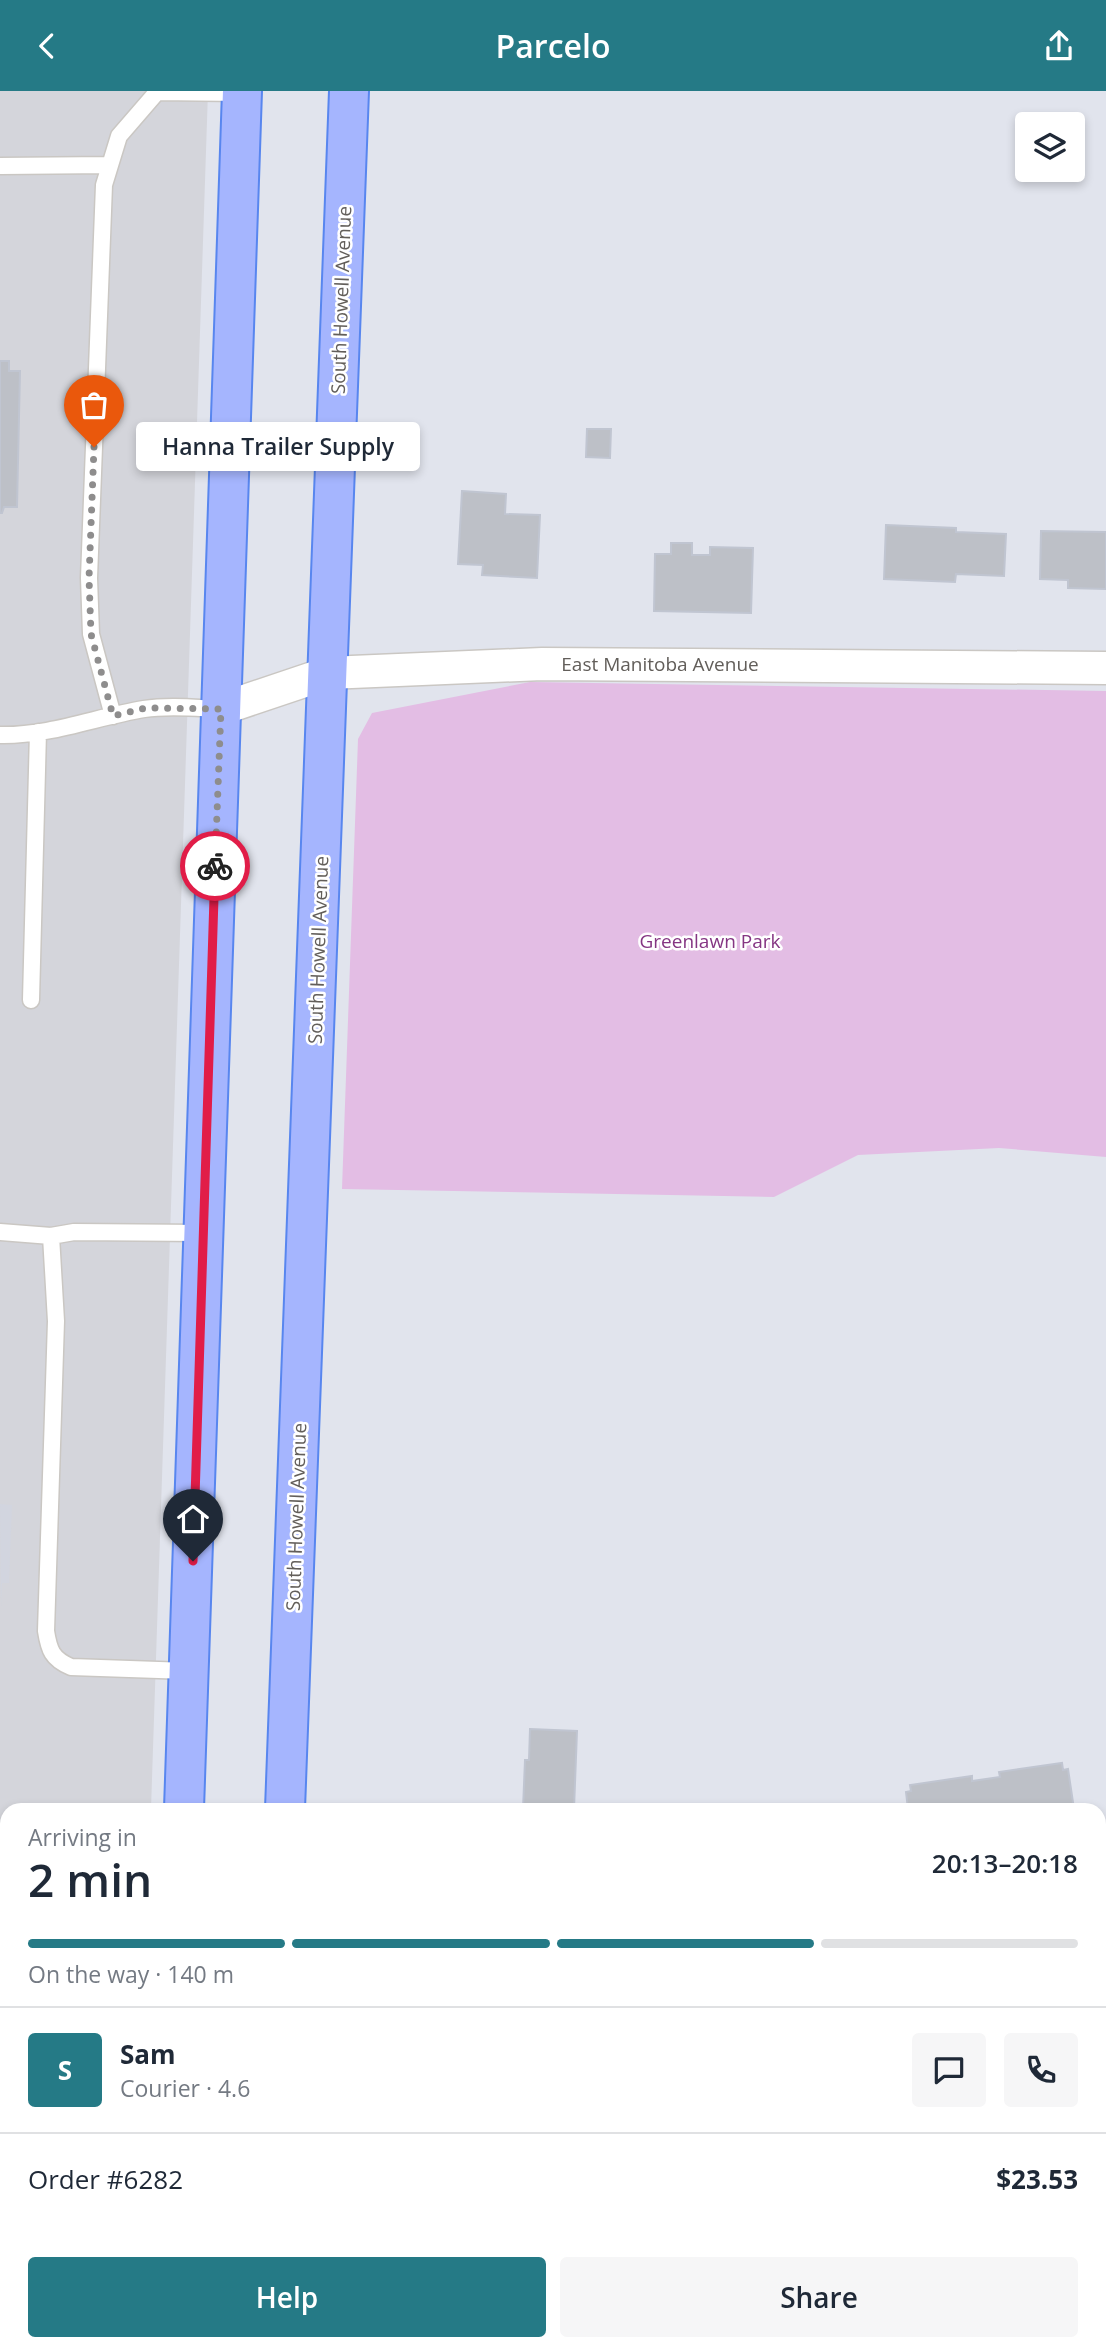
<!DOCTYPE html>
<meta charset="utf-8">
<style>
body{margin:0;font-family:"Open Sans",sans-serif;background:#f6f6f7;color:#1f2937;height:100vh;display:flex;flex-direction:column;font-size:26px;white-space:nowrap}
*{box-sizing:border-box;margin:0}
p{font-size:23px;color:#747a83}
.icon{flex:none;width:38px;height:38px;fill:none;stroke:currentColor;stroke-width:2;stroke-linecap:round;stroke-linejoin:round}
.map{position:relative;flex:1;overflow:hidden}
.sheet{position:absolute;left:0px;top:1712px;width:1106px;height:548px;display:flex;flex-direction:column;background:#fff;border-radius:21px 21px 0 0;box-shadow:0 4px 10px #0003}
.sheet>*{flex:none}
.fabs{position:absolute;left:1015px;top:21px;display:grid;gap:14px}
.fabs a{display:grid;place-items:center;width:70px;height:70px;border-radius:7px;background:#fff;box-shadow:0 4px 10px #0003;font-size:35px}
.pin{position:absolute;display:grid;place-items:center;width:60px;height:60px;color:#fff;margin:-72px -30px;border-radius:50% 50% 50% 0;rotate:-45deg;box-shadow:0 0 7px #0007}
.pin .icon{rotate:45deg}
.courier{position:absolute;display:grid;place-items:center;width:70px;height:70px;margin:-35px;border:5px solid #e11d48;border-radius:50%;background:#fff;color:#222;box-shadow:0 2px 9px #0007}
.bubble{position:absolute;height:49px;border-radius:7px;background:#fff;box-shadow:0 4px 10px #0003;font-size:23px;font-weight:600;line-height:49px;text-align:center}
.head em{font-style:normal;font-weight:600}
.head div{display:flex;flex-direction:column-reverse}
.head{display:flex;align-items:center;justify-content:space-between;height:119px;padding:0 28px}
h1{font-size:46px;font-weight:600;line-height:52px}
.bar{display:grid;grid-template-columns:repeat(4,1fr);gap:10px 7px;align-content:center;height:84px;padding:0 28px}
.bar i{height:9px;border-radius:5px;background:#e0e1e3}
.bar .selected{background:#257a86}
.bar p{grid-column:span 4}
.line{display:flex;align-items:center;gap:18px;padding:0 28px;border-top:2px solid #e0e1e3}
.line div{flex:1}
.round{display:grid;place-items:center;flex:none;width:74px;height:74px;border-radius:7px;background:#f6f6f7}
.button{display:flex;gap:14px;margin-top:auto;padding:14px 28px}
.button a{flex:1;height:80px;border-radius:7px;background:#257a86;color:#fff;font-size:28px;font-weight:600;line-height:80px;text-align:center}
.button a+a{background:#f6f6f7;color:#1f2937}
header{display:flex;justify-content:space-between;align-items:center;height:91px;padding:0 28px;background:#257a86;color:#fff;font-size:32px;font-weight:600}
.map>svg:first-child{display:block}
.industrial{fill:#d4d5db}
.education{fill:#d2d5df}
.green{fill:#e3bde4}
.building{fill:#bdc0c7;stroke:#c0c5d1;stroke-width:2}
.lines{fill:none;stroke-linecap:round;stroke-linejoin:round}
.lane-casing{stroke:#cac7c3;stroke-width:19}
.street-casing{stroke:#cac7c3;stroke-width:35}
.primary-casing{stroke:#5886ef;stroke-width:42}
.lane{stroke:#fff;stroke-width:16}
.street{stroke:#fff;stroke-width:32}
.primary{stroke:#a5b5fe;stroke-width:38}
.done{stroke:#8e8d8d;stroke-width:7;stroke-dasharray:0 12.6}
.route{stroke:#e11d48;stroke-width:9}
.labels{text-anchor:middle;dominant-baseline:central;stroke-width:5;stroke-linejoin:round;paint-order:stroke}
.street-label{font-size:19px;fill:#625e5a;stroke:#fff}
.park-label{font-size:19px;fill:#853683;stroke:#fff}
</style>
<header><svg class="icon" aria-label="back" viewBox="0 0 24 24"><path d="M15 5l-7 7 7 7"/></svg>Parcelo<svg class="icon" aria-label="share" viewBox="0 0 24 24"><path d="M12 15V3M7 8l5-5 5 5M5 13v7h14v-7"/></svg></header>
<div class="map">
<svg width="1106" height="2259" viewBox="0 0 1106 2259">
<rect width="100%" height="100%" fill="#e1e4ed"/>
<path class="industrial" d="M0 0H208L151 1718H7V2119H0Z"/>
<path class="education" d="M0 1413 12 1414 9 1492H2L1 1515Z"/>
<path class="green" d="M530 591 1106 600V1066L999 1057 858 1064 774 1106 342 1098 358 648 372 622Z"/>
<path class="building" d="M0 270H9V280H20L17 416H4L2 422H0Z
M587 338H611L610 367 586 366Z
M462 400 506 403 505 423 540 424 537 487 482 484 483 474 458 473Z
M886 434 956 437V441L1006 443 1004 485 956 483 955 491 884 488Z
M1041 440 1106 441V498L1068 497V489L1040 488Z
M671 452H692V464H710V456L753 457 751 522 654 520 655 463H671Z
M530 1638 577 1640 574 1718H523L525 1669H529Z
M1062 1672 1063 1679 1068 1678 1074 1718H908L906 1701 911 1700 910 1694 972 1685V1690L1000 1686 999 1681Z
M0 1806 7 1807V1889H0Z
M1099 1929 1106 1930V1977L1099 1975Z
M0 1993H7V2044H5L4 2059H0Z
M55 2252H84V2259H55Z
M536 2252H602L601 2254 608 2256 607 2259H534Z
M834 2252H933L928 2259H830Z"/>
<g class="lines">
<g class="lane-casing">
<path id="lane" d="M0 75 110 74
M113 625 91 543 89 487 104 94 119 45 157 1 242 2
M0 644C50 645 96 626 144 618 169 614 196 617 221 618
M31 909 38 641
M0 1141 51 1145 74 1141 203 1142
M51 1145 56 1230 46 1540C49 1559 52 1568 71 1576L188 1580"/>
</g>
<g class="street-casing">
<path id="street" d="M221 618 328 582 542 573 1106 577
M1099 1841 1106 1844
M671 2259 672 2252"/>
</g>
<g class="primary-casing">
<path id="primary" d="M184 1718 242 0
M285 1718 349 0
M161 2259 162 2252
M265 2259 266 2252"/>
</g>
<use href="#lane" class="lane"/>
<use href="#street" class="street"/>
<use href="#primary" class="primary"/>
</g>
<g class="lines">
<path class="done" d="M94 356 89 487 91 543 113 625 146 617 221 618 215 775"/>
<path class="route" d="M193 1470 215 775"/>
</g>
<g class="labels">
<g class="street-label">
<text transform="translate(341 209) rotate(-88)">South Howell Avenue</text>
<text x="660" y="573">East Manitoba Avenue</text>
<text transform="translate(318 859) rotate(-88)">South Howell Avenue</text>
<text transform="translate(296 1426) rotate(-88)">South Howell Avenue</text>
</g>
<g class="park-label">
<text x="710" y="850">Greenlawn Park</text>
</g>
</g>
</svg>
<div class="fabs">
<a><svg class="icon" aria-label="layers" viewBox="0 0 24 24"><path d="M12 4l9 5-9 5-9-5zM3 14l9 5 9-5"/></svg></a>
</div>
<div class="pin" style="left:94px;top:356px;background:#ea580c"><svg class="icon" aria-label="bag" viewBox="0 0 24 24"><path d="M5 8h14l-1 12H6zM9 8a3 3 0 0 1 6 0"/></svg></div>
<div class="pin" style="left:193px;top:1470px;background:#1f2937"><svg class="icon" aria-label="home" viewBox="0 0 24 24"><path d="M3 11l9-7 9 7M6 9v11h12V9"/></svg></div>
<div class="courier" style="left:215px;top:775px"><svg class="icon" aria-label="bike" viewBox="0 0 24 24"><circle cx="6" cy="16" r="4"/><circle cx="18" cy="16" r="4"/><path d="M6 16l4-8h5l3 8M10 8l3 8H6M13 5h3"/></svg></div>
<div class="bubble" style="left:136px;top:331px;width:284px">Hanna Trailer Supply</div>
<section class="sheet">
<div class="head"><div><h1>2 min</h1><p>Arriving in</p></div><em>20:13–20:18</em></div>
<div class="bar"><i class="selected"></i><i class="selected"></i><i class="selected"></i><i></i><p>On the way · 140 m</p></div>
<div class="line" style="height:126px"><b class="round" style="background:#257a86;color:#fff">S</b><div><b>Sam</b><p>Courier · 4.6</p></div><a class="round"><svg class="icon" aria-label="chat" viewBox="0 0 24 24"><path d="M4 5h16v11H9l-5 4z"/></svg></a><a class="round"><svg class="icon" aria-label="phone" viewBox="0 0 24 24"><path d="M5 4h4l2 5-3 2q2 4 5 5l2-3 5 2v4C11 20 4 13 5 4z"/></svg></a></div>
<div class="line" style="height:91px"><div>Order #6282</div><b>$23.53</b></div>
<div class="button"><a>Help</a><a>Share</a></div>
</section>
</div>
